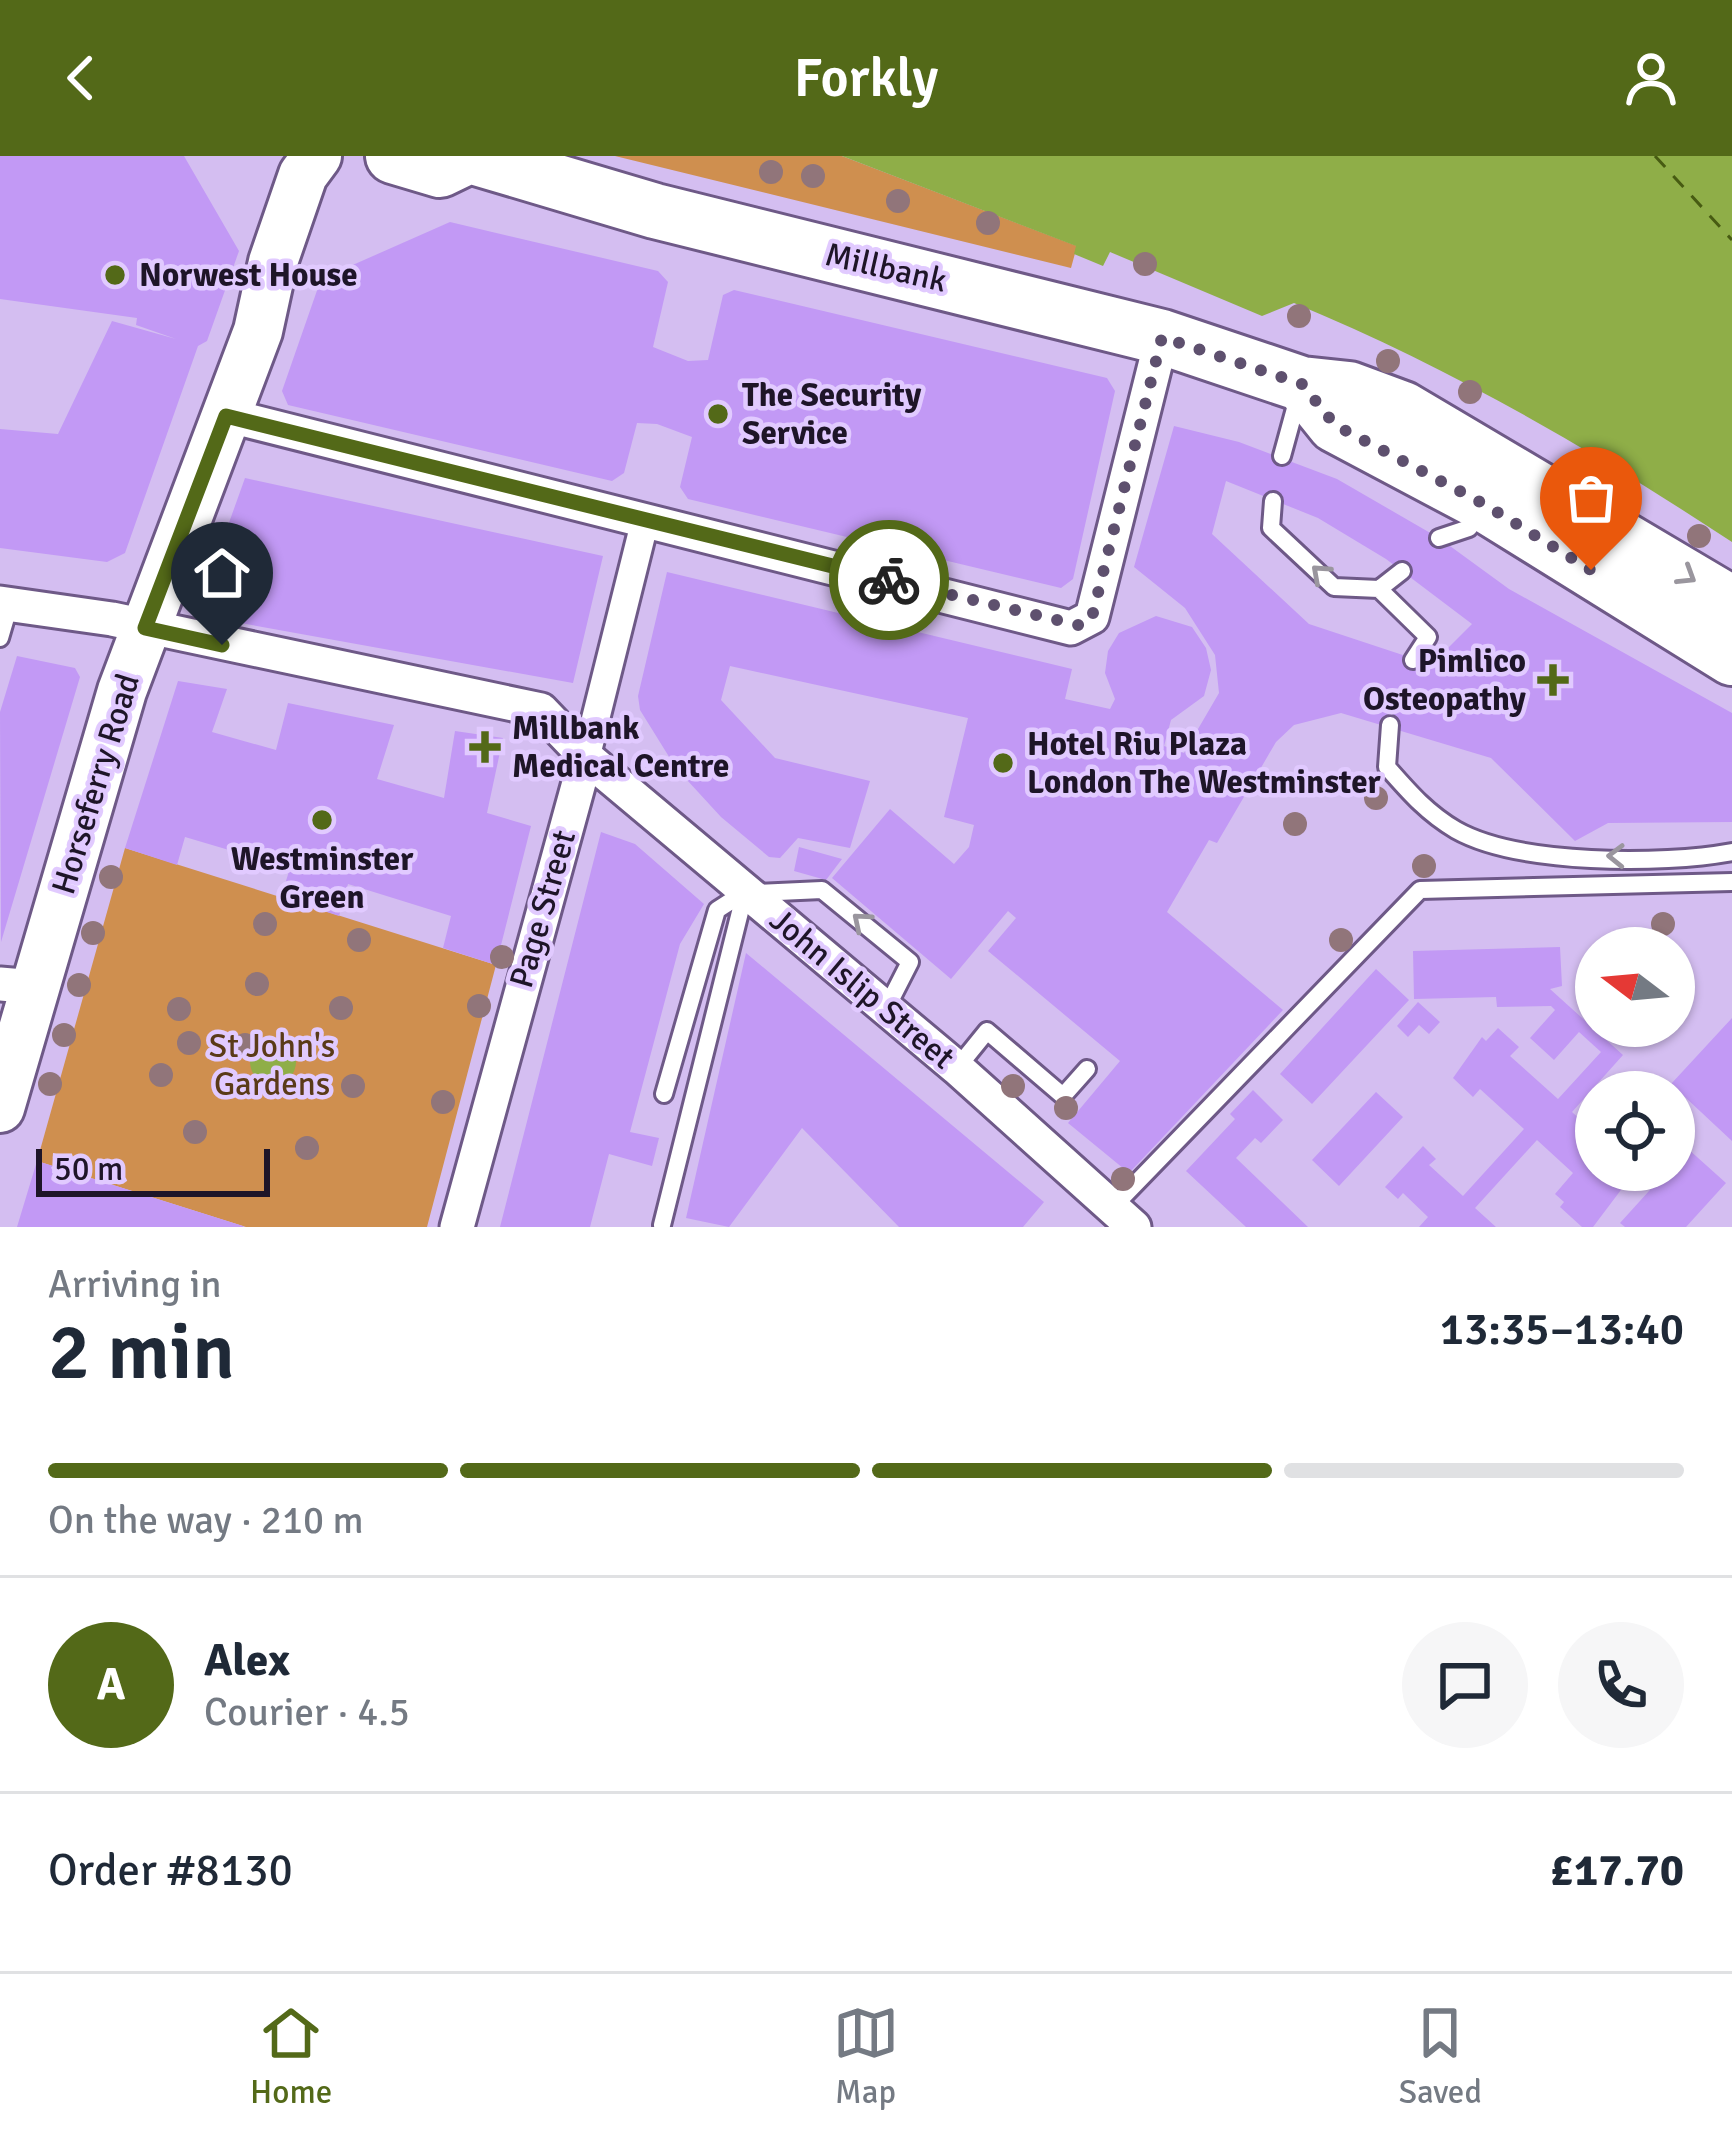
<!DOCTYPE html>
<meta charset="utf-8">
<style>
body{margin:0;font-family:Signika,sans-serif;background:#f6f6f7;color:#1f2937;height:100vh;display:flex;flex-direction:column;font-size:45px;white-space:nowrap}
*{box-sizing:border-box;margin:0}
p{font-size:39px;color:#747a83}
.icon{flex:none;width:66px;height:66px;fill:none;stroke:currentColor;stroke-width:2;stroke-linecap:round;stroke-linejoin:round}
.map{position:relative;height:1071px;overflow:hidden}
.sheet{display:flex;flex-direction:column;background:#fff;flex:1}
.sheet>*{flex:none}
.needle{width:78px;rotate:286deg}
.controls{position:absolute;left:1575px;top:771px;display:grid;gap:24px}
.controls a{display:grid;place-items:center;width:120px;height:120px;border-radius:50%;background:#fff;box-shadow:0 3px 9px #0004;font-size:60px}
.scale{position:absolute;left:36px;bottom:30px;width:234px;box-sizing:border-box;padding-left:12px;border:6px solid #1e1528;border-top:0;font-size:33px;line-height:42px;white-space:nowrap;color:#1e1528;-webkit-text-stroke:9px #e1caff;paint-order:stroke}
.pin{position:absolute;display:grid;place-items:center;width:102px;height:102px;color:#fff;margin:-123px -51px;border-radius:50% 50% 50% 0;rotate:-45deg;box-shadow:0 0 12px #0007}
.pin .icon{rotate:45deg}
.courier{position:absolute;display:grid;place-items:center;width:120px;height:120px;margin:-60px;border:9px solid #536918;border-radius:50%;background:#fff;color:#222;box-shadow:0 3px 15px #0007}
.headline em{font-style:normal;font-weight:600}
.headline div{display:flex;flex-direction:column-reverse}
.headline{display:flex;align-items:center;justify-content:space-between;height:204px;padding:0 48px}
h1{font-size:78px;font-weight:600;line-height:90px}
.bar{display:grid;grid-template-columns:repeat(4,1fr);gap:18px 12px;align-content:center;height:144px;padding:0 48px}
.bar i{height:15px;border-radius:9px;background:#e0e1e3}
.bar .active{background:#536918}
.bar p{grid-column:span 4}
.line{display:flex;align-items:center;gap:30px;padding:0 48px;border-top:3px solid #e0e1e3}
.line div{flex:1}
.round{display:grid;place-items:center;flex:none;width:126px;height:126px;border-radius:63px;background:#f6f6f7}
header{display:flex;justify-content:space-between;align-items:center;height:156px;padding:0 48px;background:#536918;color:#fff;font-size:54px;font-weight:600}
.tab-bar{display:flex;justify-content:space-around;align-items:center;height:168px;border-top:3px solid #e0e1e3;background:#fff;font-size:33px;color:#747a83}
.tab-bar a{display:grid;justify-items:center;gap:6px}
.tab-bar .active{color:#536918}
.map>svg:first-child{display:block}
.green{fill:#cf8f4f}
.water{fill:#8fae48}
.lines{fill:none;stroke-linecap:round;stroke-linejoin:round}
.ferry{stroke:#475b12;stroke-width:3;stroke-dasharray:15 12;stroke-linecap:butt}
.building{fill:#c299f5;fill-rule:evenodd}
.service-casing{stroke:#6e5987;stroke-width:22}
.pedestrian-casing{stroke:#6e5987;stroke-width:33}
.minor-casing{stroke:#6e5987;stroke-width:39}
.secondary-casing{stroke:#6e5987;stroke-width:54}
.primary-casing{stroke:#6e5987;stroke-width:60}
.service{stroke:#fff;stroke-width:16}
.pedestrian{stroke:#fff;stroke-width:27}
.minor{stroke:#fff;stroke-width:33}
.secondary{stroke:#fff;stroke-width:48}
.primary{stroke:#fff;stroke-width:54}
.tree{fill:#91757a}
.oneway{stroke:#9a969e}
.done{stroke:#5e506e;stroke-width:12;stroke-dasharray:0 21.6}
.route{stroke:#536918;stroke-width:15}
.poi-dot{fill:#536918;stroke:#e1caff;stroke-width:4.5}
.labels{text-anchor:middle;dominant-baseline:central;stroke-width:9;stroke-linejoin:round;paint-order:stroke}
.street-label{font-size:33px;fill:#1e1528;stroke:#e1caff}
.poi-label{font-size:33px;font-weight:bold;fill:#1e1528;stroke:#e1caff;text-anchor:start}
.park-label{font-size:33px;fill:#5a3a18;stroke:#e1caff}
</style>
<header><svg class="icon" aria-label="back" viewBox="0 0 24 24"><path d="M15 5l-7 7 7 7"/></svg>Forkly<svg class="icon" aria-label="person" viewBox="0 0 24 24"><circle cx="12" cy="8" r="4"/><path d="M4 21q1-7 8-7t8 7"/></svg></header>
<div class="map">
<svg width="1732" height="1071" viewBox="0 0 1732 1071">
<rect width="100%" height="100%" fill="#d4bef1"/>
<path class="green" d="M615 0H842L1077 90 1071 112Z
M125 692 496 809 427 1071H246L37 1005Z"/>
<path class="water" d="M842 0H1732V386C1592 294 1449 211 1294 147L1262 160 1110 96 1103 110 1074 98 1076 90Z
M250 906a23 23 0 1 1 46 0a23 23 0 1 1-46 0Z"/>
<g class="lines">
<path class="ferry" d="M1655 0 1732 84"/>
</g>
<path class="building" d="M0 0H184L239 95 207 185 198 190 125 397 107 406 0 392V273L58 278 112 165 176 183 136 169 137 162 0 143Z
M450 66 658 115 668 126 653 191 688 205 708 204 723 139 734 134 1107 222 1115 235 1073 423 1061 432 688 343 680 331 692 281 657 268 637 267 624 317 612 325 288 249 282 235 321 123Z
M1174 270 1239 286 1337 323 1439 382 1509 433 1732 557V666L1608 667 1575 685 1491 602 1341 557 1294 569 1276 586 1217 687 1209 684 1167 756 1283 854 1129 1017 1068 967 1120 905 988 795 1016 762 1008 755 951 823 832 722 890 653 954 708 969 691 974 669 944 661 968 562 730 510 721 544 775 602 870 625 850 692 798 682 780 702 769 701 721 661 676 612 640 554 638 540 667 416 1072 513 1065 543 1110 553 1115 543 1105 517 1108 495 1119 477 1156 460 1192 471 1206 492 1211 514 1204 540 1171 564 1164 590 1184 597 1219 537 1215 499 1185 452 1134 411ZM1226 325 1318 362 1386 403 1472 468 1447 493 1439 511 1309 468 1212 378Z
M245 322 603 400 573 527 196 459Z
M17 500 75 512 80 521 1 786 0 556Z
M178 525 227 533 212 576 276 594 288 547 394 569 377 623 444 642 455 575 503 582 487 657 531 670 496 809 443 792 451 760 348 728 339 760 281 741 290 712 185 681 177 709 125 692Z
M601 676 635 688 704 748 680 788 630 976 659 982 652 1010 609 998 590 1071H500Z
M799 691 842 703 826 724 794 715Z
M1560 791 1562 830 1550 833 1623 899 1572 956 1596 978V1014H1636L1593 1071H1582L1560 1051 1564 1046 1555 1038 1573 1017 1537 984 1475 1052 1496 1071H1419L1428 1061 1403 1037 1398 1043 1385 1031 1423 990 1436 1003 1429 1009 1463 1040 1524 973 1480 933 1473 941 1453 922 1482 881 1486 885 1498 872 1519 891 1510 900 1558 943 1601 896 1579 876 1554 904 1530 882 1555 854 1551 850 1497 851 1496 841 1414 843 1413 795Z
M746 797 1044 1046 1023 1071H899L802 972 729 1071 686 1062Z
M1376 813 1409 844 1312 948 1280 918Z
M1418 846 1440 866 1429 878 1419 869 1408 881 1397 870Z
M1732 862V985L1671 928Z
M1253 934 1283 964 1261 987 1255 982 1236 1002 1308 1071H1246L1186 1015 1235 963 1230 958Z
M1376 936 1403 961 1339 1030 1312 1004Z
M1687 992 1726 1027 1686 1071H1625L1620 1067 1668 1014H1674Z
M37 1005 243 1070V1071H17Z"/>
<g class="lines">
<g class="service-casing">
<path id="service" d="M1282 300 1299 238
M1273 345 1271 372 1334 431 1379 433 1402 415
M1439 382 1469 372 1481 355
M1379 433 1428 481 1413 504
M0 482 10 448
M1390 569 1387 611C1409 636 1427 657 1456 674 1518 709 1662 709 1732 696
M756 737 822 734 910 806 886 853
M957 912 987 875 1063 940 1087 913
M1113 1051 1420 734 1732 726
M662 1069 745 736 717 754 664 938"/>
</g>
<g class="pedestrian-casing">
<path id="pedestrian" d="M586 601 645 365"/>
</g>
<g class="minor-casing">
<path id="minor" d="M226 259 1071 472 1092 461 1162 181
M0 447 112 463 541 554 586 601 957 912 1134 1071
M0 828 35 831
M457 1071 586 601"/>
</g>
<g class="secondary-casing">
<path id="secondary" d="M0 952 122 535 258 175 273 106 303 19 317 0"/>
</g>
<g class="primary-casing">
<path id="primary" d="M393 0 440 14 469 0
M470 0 655 55 1162 181 1302 228 1349 233 1403 253 1732 448
M1302 228 1335 269 1484 348 1732 502"/>
</g>
<use href="#service" class="service"/>
<use href="#pedestrian" class="pedestrian"/>
<use href="#minor" class="minor"/>
<use href="#secondary" class="secondary"/>
<use href="#primary" class="primary"/>
</g>
<g class="tree">
<circle cx="771" cy="16" r="12"/>
<circle cx="813" cy="20" r="12"/>
<circle cx="898" cy="45" r="12"/>
<circle cx="988" cy="67" r="12"/>
<circle cx="1145" cy="108" r="12"/>
<circle cx="1299" cy="160" r="12"/>
<circle cx="1388" cy="205" r="12"/>
<circle cx="1470" cy="236" r="12"/>
<circle cx="1627" cy="341" r="12"/>
<circle cx="1699" cy="380" r="12"/>
<circle cx="1376" cy="642" r="12"/>
<circle cx="1295" cy="668" r="12"/>
<circle cx="1424" cy="710" r="12"/>
<circle cx="111" cy="721" r="12"/>
<circle cx="265" cy="768" r="12"/>
<circle cx="1663" cy="768" r="12"/>
<circle cx="93" cy="777" r="12"/>
<circle cx="359" cy="784" r="12"/>
<circle cx="1341" cy="784" r="12"/>
<circle cx="502" cy="801" r="12"/>
<circle cx="257" cy="828" r="12"/>
<circle cx="79" cy="829" r="12"/>
<circle cx="479" cy="850" r="12"/>
<circle cx="341" cy="852" r="12"/>
<circle cx="179" cy="853" r="12"/>
<circle cx="64" cy="879" r="12"/>
<circle cx="189" cy="887" r="12"/>
<circle cx="245" cy="889" r="12"/>
<circle cx="161" cy="919" r="12"/>
<circle cx="50" cy="928" r="12"/>
<circle cx="353" cy="930" r="12"/>
<circle cx="1013" cy="930" r="12"/>
<circle cx="443" cy="946" r="12"/>
<circle cx="1066" cy="952" r="12"/>
<circle cx="195" cy="976" r="12"/>
<circle cx="307" cy="992" r="12"/>
<circle cx="1123" cy="1023" r="12"/>
</g>
<defs><path id="oneway-chevron" d="M-2-3.5L2.5 0L-2 3.5" fill="none" stroke-width="1.6" stroke-linecap="round" stroke-linejoin="round" transform="scale(3)"/></defs>
<g class="oneway">
<use href="#oneway-chevron" transform="translate(1320 417) rotate(-138)"/>
<use href="#oneway-chevron" transform="translate(1687 420) rotate(32)"/>
<use href="#oneway-chevron" transform="translate(1616 700) rotate(-179)"/>
<use href="#oneway-chevron" transform="translate(861 765) rotate(-140)"/>
</g>
<g class="lines">
<path class="done" d="M889 424 1082 470 1092 461 1162 181 1302 228 1335 269 1484 348 1591 414"/>
<path class="route" d="M222 489 145 472 226 260 889 424"/>
</g>
<g class="poi-dot">
<circle cx="115" cy="119" r="12"/>
<circle cx="718" cy="258" r="12"/>
<path d="M1547 506h12v12h12v12h-12v12h-12v-12h-12v-12h12z"/>
<path d="M479 573h12v12h12v12h-12v12h-12v-12h-12v-12h12z"/>
<circle cx="1003" cy="607" r="12"/>
<circle cx="322" cy="664" r="12"/>
</g>
<g class="labels">
<g class="street-label">
<text transform="translate(886 112) rotate(13)">Millbank</text>
<text transform="translate(96 628) rotate(-73)">Horseferry Road</text>
<text transform="translate(543 753) rotate(-74)">Page Street</text>
<text transform="translate(862 833) rotate(40)">John Islip Street</text>
</g>
<g class="poi-label">
<text x="139" y="119">Norwest House</text>
<text x="742" y="239">The Security<tspan x="742" dy="38">Service</tspan></text>
<text x="1526" y="505" text-anchor="end">Pimlico<tspan x="1526" dy="38">Osteopathy</tspan></text>
<text x="512" y="572">Millbank<tspan x="512" dy="38">Medical Centre</tspan></text>
<text x="1027" y="588">Hotel Riu Plaza<tspan x="1027" dy="38">London The Westminster</tspan></text>
<text x="322" y="703" text-anchor="middle">Westminster<tspan x="322" dy="38">Green</tspan></text>
</g>
<g class="park-label">
<text x="272" y="890">St John's<tspan x="272" dy="38">Gardens</tspan></text>
</g>
</g>
</svg>
<div class="controls">
<a><svg class="needle" viewBox="-14 -14 28 28"><path d="M0-13l5 13h-10z" fill="#e53935"/><path d="M0 13l5-13h-10z" fill="#747a83"/></svg></a>
<a><svg class="icon" aria-label="locate" viewBox="0 0 24 24"><circle cx="12" cy="12" r="6"/><path d="M12 2v4M12 18v4M2 12h4M18 12h4"/></svg></a>
</div>
<div class="scale">50 m</div>
<div class="pin" style="left:1591px;top:414px;background:#ea580c"><svg class="icon" aria-label="bag" viewBox="0 0 24 24"><path d="M5 8h14l-1 12H6zM9 8a3 3 0 0 1 6 0"/></svg></div>
<div class="pin" style="left:222px;top:489px;background:#1f2937"><svg class="icon" aria-label="home" viewBox="0 0 24 24"><path d="M3 11l9-7 9 7M6 9v11h12V9"/></svg></div>
<div class="courier" style="left:889px;top:424px"><svg class="icon" aria-label="bike" viewBox="0 0 24 24"><circle cx="6" cy="16" r="4"/><circle cx="18" cy="16" r="4"/><path d="M6 16l4-8h5l3 8M10 8l3 8H6M13 5h3"/></svg></div>
</div>
<section class="sheet">
<div class="headline"><div><h1>2 min</h1><p>Arriving in</p></div><em>13:35–13:40</em></div>
<div class="bar"><i class="active"></i><i class="active"></i><i class="active"></i><i></i><p>On the way · 210 m</p></div>
<div class="line" style="height:216px"><b class="round" style="background:#536918;color:#fff">A</b><div><b>Alex</b><p>Courier · 4.5</p></div><a class="round"><svg class="icon" aria-label="chat" viewBox="0 0 24 24"><path d="M4 5h16v11H9l-5 4z"/></svg></a><a class="round"><svg class="icon" aria-label="phone" viewBox="0 0 24 24"><path d="M5 4h4l2 5-3 2q2 4 5 5l2-3 5 2v4C11 20 4 13 5 4z"/></svg></a></div>
<div class="line" style="height:156px"><div>Order #8130</div><b>£17.70</b></div>
</section>
<nav class="tab-bar">
<a class="active"><svg class="icon" aria-label="home" viewBox="0 0 24 24"><path d="M3 11l9-7 9 7M6 9v11h12V9"/></svg>Home</a>
<a><svg class="icon" aria-label="map" viewBox="0 0 24 24"><path d="M3 6l6-2 6 2 6-2v14l-6 2-6-2-6 2zM9 4v14M15 6v14"/></svg>Map</a>
<a><svg class="icon" aria-label="saved" viewBox="0 0 24 24"><path d="M7 4h10v16l-5-4-5 4z"/></svg>Saved</a>
</nav>
